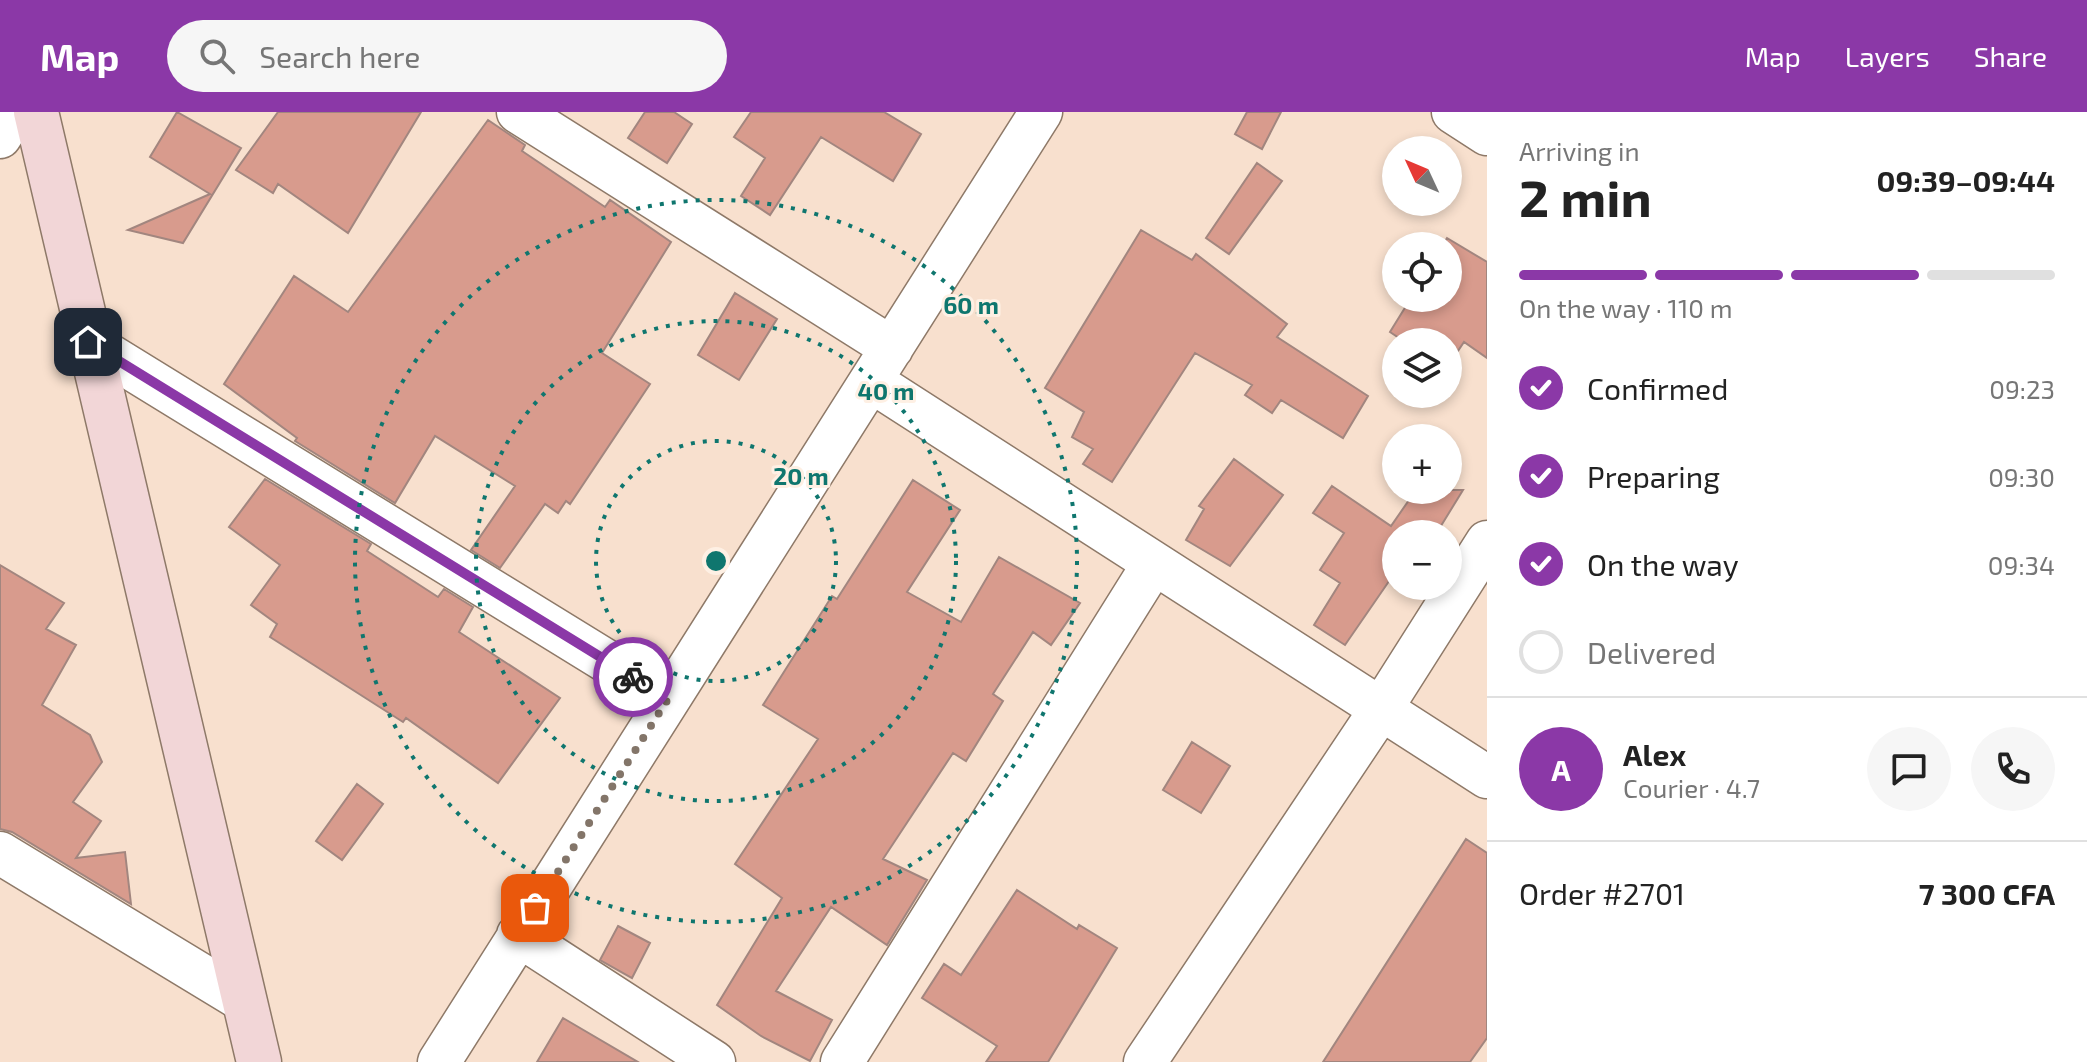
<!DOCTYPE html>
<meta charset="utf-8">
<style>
body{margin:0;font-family:"Exo 2",sans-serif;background:#f6f6f6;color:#222;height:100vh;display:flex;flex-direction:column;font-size:30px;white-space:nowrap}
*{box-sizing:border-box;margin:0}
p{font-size:26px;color:#767676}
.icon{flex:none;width:44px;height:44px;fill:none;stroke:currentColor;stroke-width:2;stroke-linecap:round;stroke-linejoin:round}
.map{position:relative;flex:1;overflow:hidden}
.details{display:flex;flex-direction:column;background:#fff;width:600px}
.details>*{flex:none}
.needle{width:52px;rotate:314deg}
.fabs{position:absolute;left:1382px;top:24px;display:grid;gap:16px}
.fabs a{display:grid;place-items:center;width:80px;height:80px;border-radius:50%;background:#fff;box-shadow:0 4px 12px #0003;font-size:40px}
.pin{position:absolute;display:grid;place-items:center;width:68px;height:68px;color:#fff;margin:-34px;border-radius:16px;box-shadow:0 4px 12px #0006}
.courier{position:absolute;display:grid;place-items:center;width:80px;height:80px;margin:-40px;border:6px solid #8b38a7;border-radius:50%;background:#fff;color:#222;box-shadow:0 2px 10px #0007}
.overview em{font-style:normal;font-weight:700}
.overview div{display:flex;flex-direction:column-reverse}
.overview{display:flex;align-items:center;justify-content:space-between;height:136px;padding:0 32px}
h1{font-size:52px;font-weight:700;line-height:60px}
.bar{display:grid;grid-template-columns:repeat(4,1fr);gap:12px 8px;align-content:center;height:96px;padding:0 32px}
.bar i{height:10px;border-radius:6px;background:#e0e0e0}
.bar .current{background:#8b38a7}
.bar p{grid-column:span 4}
.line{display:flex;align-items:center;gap:20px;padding:0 32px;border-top:2px solid #e0e0e0}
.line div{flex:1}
.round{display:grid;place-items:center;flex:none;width:84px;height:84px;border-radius:42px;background:#f6f6f6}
ol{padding:0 32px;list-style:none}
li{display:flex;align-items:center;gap:24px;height:88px}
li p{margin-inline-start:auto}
li .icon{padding:8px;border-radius:50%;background:#8b38a7;color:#fff;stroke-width:4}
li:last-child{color:#767676}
li i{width:44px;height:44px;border:4px solid #e0e0e0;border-radius:50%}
header{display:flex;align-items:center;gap:48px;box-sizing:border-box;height:112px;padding:0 40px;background:#8b38a7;color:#fff}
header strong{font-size:38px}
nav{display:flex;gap:44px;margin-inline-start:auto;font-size:28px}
.search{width:560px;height:72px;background:#f6f6f6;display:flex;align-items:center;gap:20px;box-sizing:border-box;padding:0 28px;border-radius:44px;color:#767676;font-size:30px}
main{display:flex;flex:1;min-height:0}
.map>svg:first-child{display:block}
.building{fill:#d89b8d;stroke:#a2867f;stroke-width:2}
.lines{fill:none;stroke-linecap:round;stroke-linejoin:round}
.street-casing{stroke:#8e7968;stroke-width:45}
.secondary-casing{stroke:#8e7968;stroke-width:47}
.street{stroke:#fff;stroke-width:42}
.secondary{stroke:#f2d6d7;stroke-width:44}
.done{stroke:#837569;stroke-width:8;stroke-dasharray:0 14.4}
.route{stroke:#8b38a7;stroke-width:10}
.ring{fill:none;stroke:#0f766e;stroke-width:4;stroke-dasharray:4 8}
.centre{fill:#0f766e;stroke:#fef0e4;stroke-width:4}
.ring-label{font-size:24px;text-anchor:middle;font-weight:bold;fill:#0f766e;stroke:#fef0e4;stroke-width:6;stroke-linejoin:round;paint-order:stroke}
</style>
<header>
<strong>Map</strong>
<div class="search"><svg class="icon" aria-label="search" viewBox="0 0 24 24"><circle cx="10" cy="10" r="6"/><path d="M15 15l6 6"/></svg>Search here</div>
<nav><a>Map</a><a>Layers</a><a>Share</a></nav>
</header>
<main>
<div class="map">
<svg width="1487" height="950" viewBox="0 0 1487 950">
<rect width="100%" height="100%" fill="#f8e0ce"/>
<path class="building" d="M177 0 241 36 183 131 128 118 210 82 150 45Z
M278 0H421L348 121 278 72 273 81 236 58Z
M645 0H674L692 12 667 51 628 26Z
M751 0H884L921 22 893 69 821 25 770 103 741 84 765 46 734 25Z
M1247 0H1281L1262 37 1235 22Z
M488 8 525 33 522 39 605 95 610 88 671 130 602 241 650 272 570 392 566 389 558 401 545 392 500 456 471 438 515 374 435 324 395 391 295 329 297 326 224 272 294 164 348 200Z
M1257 51 1282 69 1229 142 1206 126Z
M1141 118 1192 148 1196 142 1287 212 1277 225 1368 284 1343 326 1281 288 1272 301 1245 283 1252 273 1195 241 1112 370 1083 352 1093 337 1072 325 1084 300 1045 276Z
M1447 126 1487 150V246L1464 230 1448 254V230H1405L1390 220 1411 186H1448V134H1442Z
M735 181 777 207 739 268 698 243Z
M1234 347 1283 383 1230 454 1186 428 1204 397 1199 394Z
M265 367 371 432 367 439 438 485 444 477 473 495 459 520 560 586 498 671 406 606 403 610 270 525 277 512 251 493 280 453 229 415Z
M913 368 960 398 907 480 961 510 999 445 1080 491 1051 533 1033 520 993 582 1003 589 966 649 953 641 883 747 927 768 887 833 831 795 776 879 832 908 810 949 761 924 717 893 782 786 735 752 818 627 763 593 832 484 837 487Z
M1332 374 1391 414 1416 378H1463L1436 422H1396V459L1345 533 1314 513 1340 471 1320 458 1344 421 1313 401Z
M0 453 64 491 46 517 76 533 42 593 90 623 102 650 73 690 101 709 76 746 125 740 131 792 12 720 0 717Z
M1192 630 1230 654 1201 701 1163 678Z
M357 672 383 692 342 748 316 729Z
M1466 727 1487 741V926L1470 950H1323Z
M1017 778 1077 817 1079 813 1117 836 1048 950H986L997 934 922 886 944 852 961 863Z
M618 814 650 831 632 866 600 848Z
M563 906 638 950H537Z"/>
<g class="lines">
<g class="street-casing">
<path id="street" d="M518 0 892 236
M1453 0 1487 22
M0 25 16 0
M88 230 668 587
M871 269 1487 665
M0 741 244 889
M518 823 714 950
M439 950 1041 0
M842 950 1154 451
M1145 950 1381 597 1487 430"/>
</g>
<g class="secondary-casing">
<path id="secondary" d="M36 0 259 950"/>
</g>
<use href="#street" class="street"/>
<use href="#secondary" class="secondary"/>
</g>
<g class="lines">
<path class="done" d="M535 796 668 587 633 565"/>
<path class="route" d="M88 230 633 565"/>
</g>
<g class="ring">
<circle cx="716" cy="449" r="120"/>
<circle cx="716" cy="449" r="240"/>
<circle cx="716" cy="449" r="361"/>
</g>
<circle cx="716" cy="449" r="12" class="centre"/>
<g class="ring-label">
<text x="971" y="202">60 m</text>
<text x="886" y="288">40 m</text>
<text x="801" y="373">20 m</text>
</g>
</svg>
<div class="fabs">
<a><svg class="needle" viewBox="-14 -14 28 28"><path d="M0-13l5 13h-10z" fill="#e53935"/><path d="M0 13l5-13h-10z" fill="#767676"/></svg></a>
<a><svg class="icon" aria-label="locate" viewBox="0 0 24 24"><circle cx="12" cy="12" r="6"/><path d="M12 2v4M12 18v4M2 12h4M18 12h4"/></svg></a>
<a><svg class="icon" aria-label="layers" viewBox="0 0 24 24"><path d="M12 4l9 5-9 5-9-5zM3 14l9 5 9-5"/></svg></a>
<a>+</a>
<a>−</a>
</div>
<div class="pin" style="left:535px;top:796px;background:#ea580c"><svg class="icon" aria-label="bag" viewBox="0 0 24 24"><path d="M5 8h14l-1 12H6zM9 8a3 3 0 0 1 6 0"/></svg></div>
<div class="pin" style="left:88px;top:230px;background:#1f2937"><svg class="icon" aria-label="home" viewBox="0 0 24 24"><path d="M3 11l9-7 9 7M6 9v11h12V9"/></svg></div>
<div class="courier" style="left:633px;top:565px"><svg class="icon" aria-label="bike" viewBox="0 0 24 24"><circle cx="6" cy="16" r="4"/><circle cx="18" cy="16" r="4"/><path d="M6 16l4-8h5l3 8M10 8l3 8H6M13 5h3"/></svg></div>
</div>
<section class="details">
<div class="overview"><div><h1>2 min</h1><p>Arriving in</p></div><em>09:39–09:44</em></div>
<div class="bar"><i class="current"></i><i class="current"></i><i class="current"></i><i></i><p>On the way · 110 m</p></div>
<ol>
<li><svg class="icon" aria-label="check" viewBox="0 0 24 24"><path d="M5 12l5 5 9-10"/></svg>Confirmed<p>09:23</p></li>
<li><svg class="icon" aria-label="check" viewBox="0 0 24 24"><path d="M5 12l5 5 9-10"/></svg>Preparing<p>09:30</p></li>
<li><svg class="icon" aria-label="check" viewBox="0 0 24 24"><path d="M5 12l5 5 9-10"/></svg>On the way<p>09:34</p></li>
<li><i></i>Delivered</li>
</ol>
<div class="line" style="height:144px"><b class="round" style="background:#8b38a7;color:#fff">A</b><div><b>Alex</b><p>Courier · 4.7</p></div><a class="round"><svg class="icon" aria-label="chat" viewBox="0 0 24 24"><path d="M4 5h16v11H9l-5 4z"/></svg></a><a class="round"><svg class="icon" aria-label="phone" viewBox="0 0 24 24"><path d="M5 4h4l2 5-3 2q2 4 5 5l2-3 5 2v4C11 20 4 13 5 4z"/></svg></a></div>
<div class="line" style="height:104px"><div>Order #2701</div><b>7 300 CFA</b></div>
</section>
</main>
